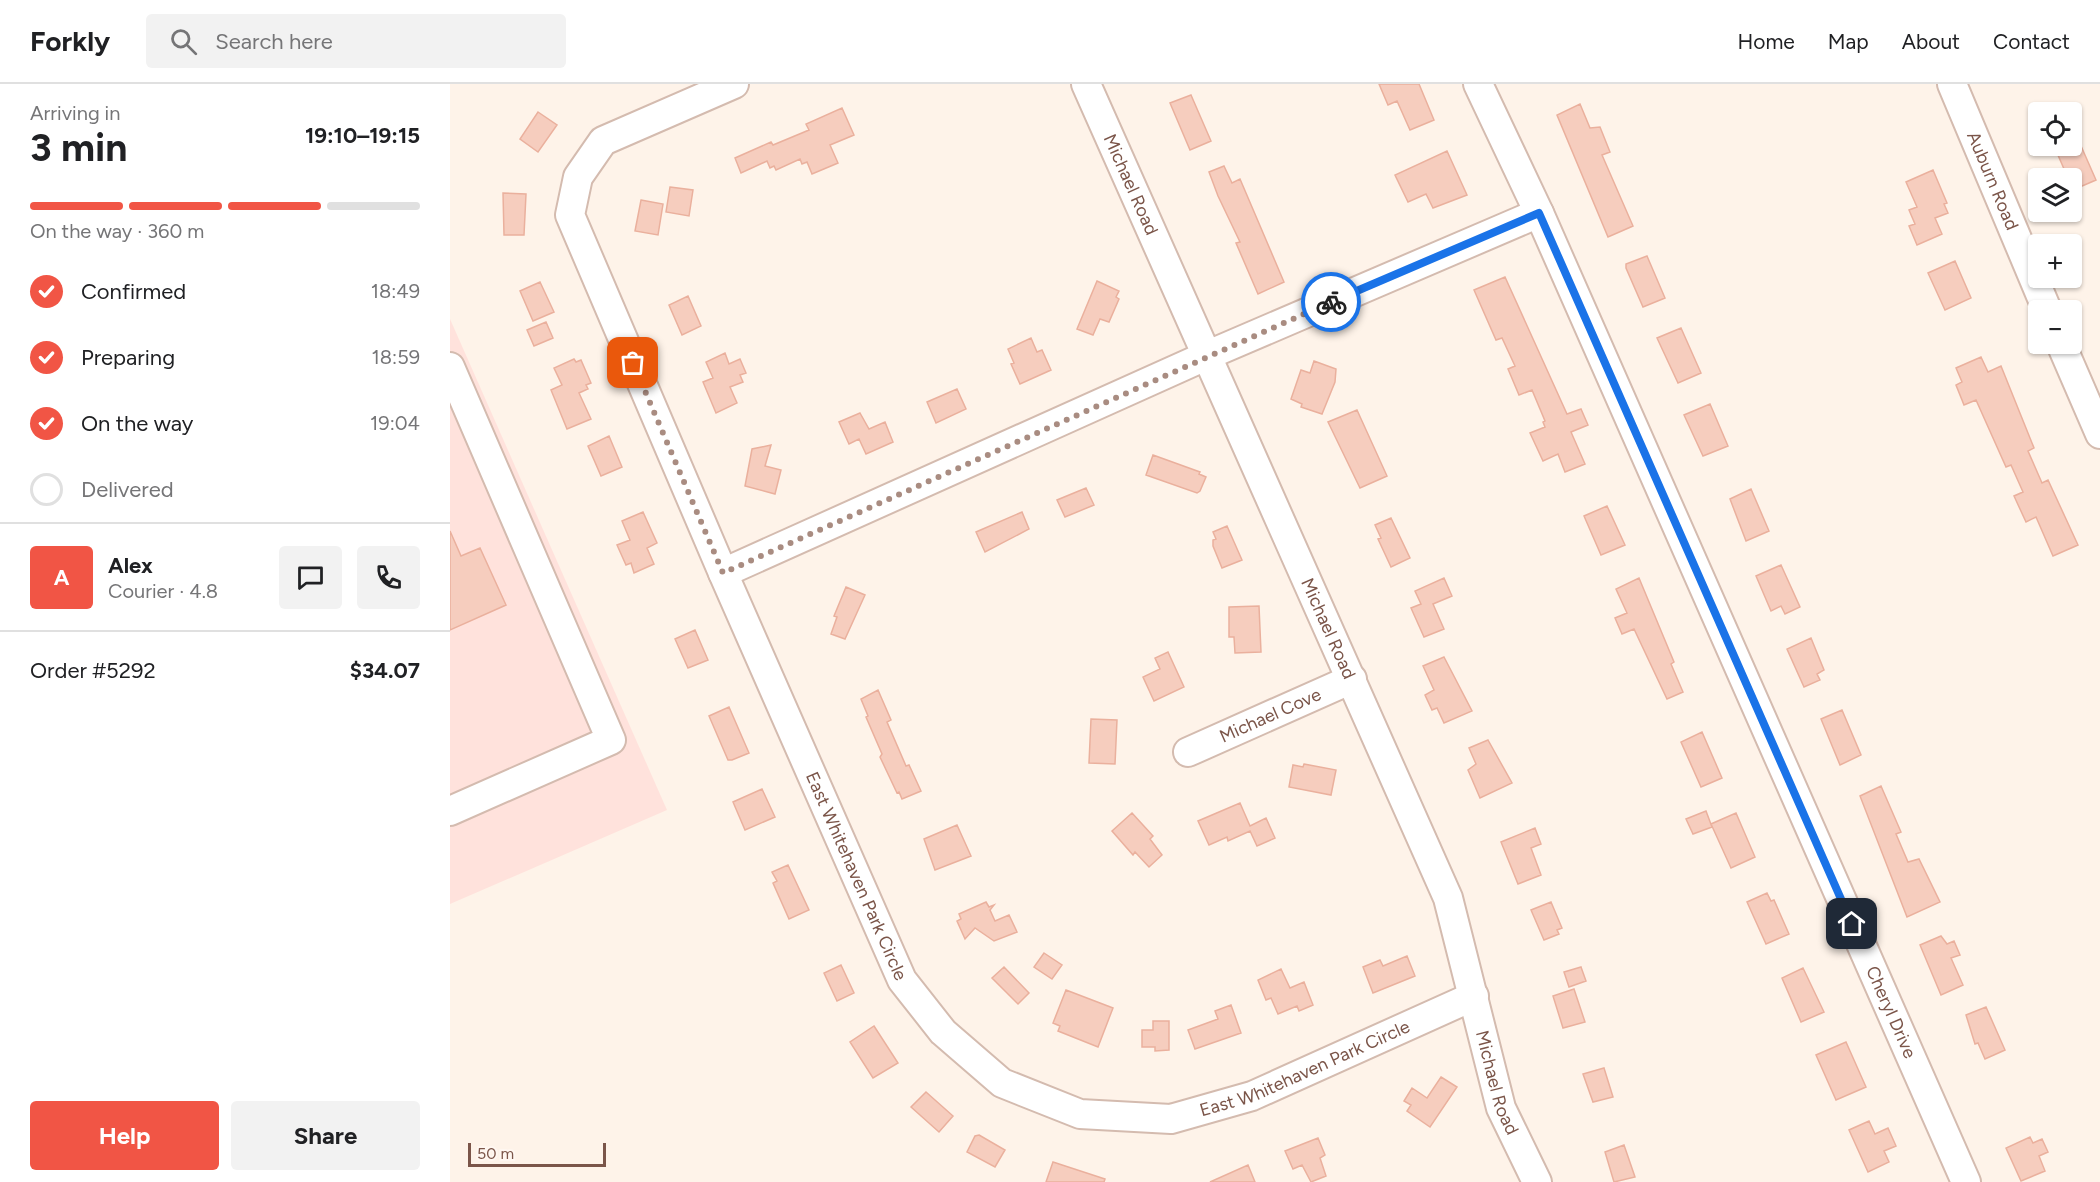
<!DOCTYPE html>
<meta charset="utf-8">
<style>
body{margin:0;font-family:Figtree,sans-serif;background:#f2f2f2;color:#202124;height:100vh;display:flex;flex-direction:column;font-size:22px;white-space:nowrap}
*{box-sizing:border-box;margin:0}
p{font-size:20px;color:#757577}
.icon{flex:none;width:33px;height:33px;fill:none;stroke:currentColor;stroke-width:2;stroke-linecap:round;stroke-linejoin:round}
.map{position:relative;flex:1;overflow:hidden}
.drawer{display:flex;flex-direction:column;background:#fff;width:450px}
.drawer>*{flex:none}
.tools{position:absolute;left:1578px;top:18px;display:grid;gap:12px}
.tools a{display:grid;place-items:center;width:54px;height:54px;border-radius:6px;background:#fff;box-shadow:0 2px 4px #0004;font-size:30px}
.scale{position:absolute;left:18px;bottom:15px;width:138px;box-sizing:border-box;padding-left:6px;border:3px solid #7b5549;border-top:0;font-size:16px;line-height:21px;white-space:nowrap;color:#7b5549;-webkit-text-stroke:4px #fff7f1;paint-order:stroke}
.pin{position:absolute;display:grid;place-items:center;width:51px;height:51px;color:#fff;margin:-26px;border-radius:12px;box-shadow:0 3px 9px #0006}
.courier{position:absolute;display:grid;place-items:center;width:60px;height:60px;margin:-30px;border:4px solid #1a73e8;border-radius:50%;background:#fff;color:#222;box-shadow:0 2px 8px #0007}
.overview em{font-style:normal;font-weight:700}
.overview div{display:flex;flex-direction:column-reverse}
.overview{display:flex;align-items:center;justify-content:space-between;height:102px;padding:0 30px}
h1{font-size:39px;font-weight:700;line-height:45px}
.bar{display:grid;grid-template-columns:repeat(4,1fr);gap:9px 6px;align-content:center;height:72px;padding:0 30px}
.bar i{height:8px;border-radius:4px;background:#e0e0e0}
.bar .on{background:#f15545}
.bar p{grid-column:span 4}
.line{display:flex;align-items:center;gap:15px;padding:0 30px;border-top:2px solid #e0e0e0}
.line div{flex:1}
.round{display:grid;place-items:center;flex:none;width:63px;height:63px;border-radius:6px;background:#f2f2f2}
ol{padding:0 30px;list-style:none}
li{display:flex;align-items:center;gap:18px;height:66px}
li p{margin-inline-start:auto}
li .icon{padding:6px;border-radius:50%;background:#f15545;color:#fff;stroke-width:4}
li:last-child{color:#757577}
li i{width:33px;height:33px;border:3px solid #e0e0e0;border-radius:50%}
.cta{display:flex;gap:12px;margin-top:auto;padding:12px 30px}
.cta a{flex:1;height:69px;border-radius:6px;background:#f15545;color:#fff;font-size:24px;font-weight:700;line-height:69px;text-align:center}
.cta a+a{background:#f2f2f2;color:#202124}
header{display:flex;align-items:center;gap:36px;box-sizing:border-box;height:84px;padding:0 30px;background:#fff;border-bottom:2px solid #e0e0e0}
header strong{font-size:28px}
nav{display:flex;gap:33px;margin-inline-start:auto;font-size:21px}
.search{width:420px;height:54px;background:#f2f2f2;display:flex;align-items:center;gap:15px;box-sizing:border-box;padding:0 21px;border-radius:6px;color:#757577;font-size:22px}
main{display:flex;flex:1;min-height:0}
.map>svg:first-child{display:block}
.commercial{fill:#ffe2dc}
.building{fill:#f6cdbe;stroke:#eab09d;stroke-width:1.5}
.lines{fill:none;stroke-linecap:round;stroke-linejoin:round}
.minor-casing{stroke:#d4bbaf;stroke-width:32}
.minor{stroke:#fff;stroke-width:28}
.done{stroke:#a98c81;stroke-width:6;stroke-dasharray:0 10.8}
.route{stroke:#1a73e8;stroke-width:8}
.labels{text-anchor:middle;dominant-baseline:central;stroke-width:4.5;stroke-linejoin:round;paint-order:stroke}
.street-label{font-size:18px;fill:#7b5549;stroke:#fff7f1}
</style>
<header>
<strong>Forkly</strong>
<div class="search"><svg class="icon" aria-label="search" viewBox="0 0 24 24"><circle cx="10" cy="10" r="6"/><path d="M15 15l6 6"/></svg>Search here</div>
<nav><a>Home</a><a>Map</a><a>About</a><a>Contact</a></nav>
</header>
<main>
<section class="drawer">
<div class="overview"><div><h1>3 min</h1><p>Arriving in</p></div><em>19:10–19:15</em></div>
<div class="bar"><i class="on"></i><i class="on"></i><i class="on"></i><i></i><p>On the way · 360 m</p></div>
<ol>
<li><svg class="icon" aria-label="check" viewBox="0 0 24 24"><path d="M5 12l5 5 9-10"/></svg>Confirmed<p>18:49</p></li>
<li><svg class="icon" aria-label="check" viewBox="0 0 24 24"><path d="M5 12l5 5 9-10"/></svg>Preparing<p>18:59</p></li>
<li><svg class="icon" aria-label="check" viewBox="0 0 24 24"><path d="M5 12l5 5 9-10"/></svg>On the way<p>19:04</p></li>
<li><i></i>Delivered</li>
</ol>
<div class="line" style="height:108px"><b class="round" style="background:#f15545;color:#fff">A</b><div><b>Alex</b><p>Courier · 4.8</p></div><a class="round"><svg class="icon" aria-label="chat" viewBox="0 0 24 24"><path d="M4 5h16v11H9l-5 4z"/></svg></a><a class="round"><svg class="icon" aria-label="phone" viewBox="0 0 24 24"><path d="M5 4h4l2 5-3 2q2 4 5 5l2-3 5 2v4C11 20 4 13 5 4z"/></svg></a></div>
<div class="line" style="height:78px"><div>Order #5292</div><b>$34.07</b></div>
<div class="cta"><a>Help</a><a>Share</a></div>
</section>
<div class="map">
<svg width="1650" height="1098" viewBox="0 0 1650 1098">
<rect width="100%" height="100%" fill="#fef3e9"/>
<path class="commercial" d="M0 235 217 726 0 820Z"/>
<path class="building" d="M929 0H969L984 36 960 46 947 17 938 21Z
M741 11 761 57 740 66 720 19Z
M1130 20 1140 44 1150 43 1160 68 1152 71 1183 142 1158 153 1107 31Z
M392 24 404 51 380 61 388 79 362 90 357 78 352 80 350 75 326 86 324 82 320 84 317 77 291 89 285 74 321 58 323 61 359 46 356 40Z
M88 28 107 41 88 68 70 55Z
M1604 62H1631L1646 96 1623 106 1622 94H1618Z
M997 67 1017 111 983 124 976 110 958 118 945 91Z
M774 82 782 99 790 95 834 198 808 210 786 159 790 158 768 112 759 88Z
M1483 86 1497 119 1494 120 1498 129 1485 134 1492 150 1467 161 1459 142 1465 140 1459 126 1467 123 1456 98Z
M220 103 243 106 239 132 216 128Z
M53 109 76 110 74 151H54Z
M191 116 213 120 208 151 185 147Z
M1197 172 1215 214 1193 223 1176 184V180Z
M1505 177 1521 214 1495 226 1478 189Z
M1055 193 1117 330 1131 325 1138 341 1121 348 1135 380 1115 388 1108 370 1093 377 1080 349 1095 343 1093 338 1095 337 1082 306 1069 311 1058 285 1065 282 1052 254 1046 256 1024 206Z
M647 197 669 207 666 213 669 215 659 238 650 235 643 251 627 245Z
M90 198 104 228 83 237 70 207Z
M238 212 251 242 232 251 219 221Z
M96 238 103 254 84 262 77 246Z
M1231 244 1251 289 1228 299 1207 254Z
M581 254 587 268 592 266 601 286 570 300 561 280 564 279 558 265Z
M275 269 279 280 290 275 296 289 290 291 293 298 280 303 287 319 266 329 253 298 263 294 256 278Z
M1531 273 1538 288 1551 282 1584 364 1578 367 1592 399 1598 396 1628 461 1603 472 1586 433 1576 438 1564 412 1573 408 1561 381 1556 383 1526 316 1514 321 1506 301 1512 298 1506 284Z
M124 275 126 278 131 276 141 299 136 301 138 305 129 309 141 335 117 345 101 306 112 301 104 284Z
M864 277 886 285 885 298 872 330 851 323 852 320 841 315 851 286 860 289Z
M507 305 516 325 486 339 477 318Z
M1260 320 1278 362 1253 372 1234 331Z
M907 326 937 392 910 404 878 338Z
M410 329 419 345 435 338 443 358 416 370 409 355 399 360 389 338Z
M159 352 172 383 151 392 138 362Z
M321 361 315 382 331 386 325 410 295 402 302 365Z
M703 371 750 388 749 390 756 393 750 407 747 409 696 391Z
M636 404 644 421 615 433 607 416Z
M1301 405 1319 447 1296 457 1280 415Z
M1157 422 1175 461 1151 471 1134 432Z
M193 428 207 459 197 464 204 480 184 489 181 479 176 481 167 461 180 456 172 437Z
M572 428 579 445 535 468 526 448Z
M941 434 960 474 941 483 928 455 931 454 925 441Z
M777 442 792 476 772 484 763 462V456L766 455 763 448Z
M0 447 11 472 30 464 56 521 0 546Z
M1331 481 1350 523 1335 530 1331 522 1321 527 1306 492Z
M994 494 1002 512 983 520 994 545 974 553 961 524 971 520 965 507Z
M1189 494 1224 578 1221 580 1233 608 1217 615 1184 545 1172 550 1165 534 1177 529 1166 505Z
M396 503 415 511 395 555 381 550 387 533 384 532Z
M809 522 811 568 785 569 784 553H779V523Z
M245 546 258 576 238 584 225 555Z
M1361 554 1374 586 1367 590 1370 596 1354 603 1337 565Z
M718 568 734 603 704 617 693 593 710 585 705 574Z
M994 573 1022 627 994 639 987 624 982 626 975 611 984 606 973 582Z
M428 606 441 636 437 638 456 682 459 681 471 707 452 715 449 708 447 709 430 673 432 670 416 633 418 632 411 615Z
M279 623 299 669 282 676H278L259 632Z
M1392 626 1411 671 1390 681 1371 635Z
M641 635 667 636 665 680 639 679Z
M1252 648 1272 694 1251 703 1231 658Z
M1038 656 1062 699 1030 714 1018 686 1026 680 1019 664Z
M854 680 886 686 881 711 839 703 843 681 853 683Z
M1431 702 1451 748 1446 750 1458 778 1469 775 1490 818 1457 833 1410 712Z
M312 705 325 733 295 746 283 718Z
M790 719 800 742 816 734 825 754 807 762 800 747 778 757 777 753 759 761 748 737Z
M1256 727 1262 743 1243 750 1236 735Z
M682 729 703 752 700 755 712 771 699 783 685 768 683 771 662 747Z
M1286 729 1305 773 1281 784 1261 740Z
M507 741 521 772 485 786 474 755Z
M1085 744 1091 760 1081 764 1091 791 1068 800 1051 758Z
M338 781 359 826 339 835 323 799 327 797 322 788Z
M1317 809 1321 817 1324 816 1339 850 1316 860 1297 818Z
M536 818 539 823 544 821 540 826 545 837 559 831 567 848 544 857 525 844 515 855 507 837 511 835 509 830Z
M1101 818 1112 844 1107 846 1109 850 1094 856 1081 826Z
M1491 852 1497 860 1504 857 1510 871 1501 874 1513 901 1491 911 1470 861Z
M594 869 612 881 602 895 584 883Z
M957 872 965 892 923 909 913 883 930 876 933 882Z
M391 881 404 909 387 917 374 889Z
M554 883 579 909 568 920 542 894Z
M1131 883 1136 897 1119 903 1114 888Z
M1353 884 1374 928 1351 938 1332 894Z
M831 885 840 904 854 898 863 921 849 927 847 922 828 930 821 914 816 916 808 896Z
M1124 905 1135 938 1113 944 1103 912Z
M616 906 663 924 648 963 608 947 610 942 603 939Z
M781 921 791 949 745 965 738 946 768 935 765 927Z
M1536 923 1555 966 1535 975 1528 959 1525 960 1516 931Z
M703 937H719V966L705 967V963H692V946H703Z
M424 942 448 979 423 994 400 958Z
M1396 958 1416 1003 1386 1016 1366 971Z
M1154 984 1163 1013 1143 1018 1133 990Z
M991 993 1007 1003 980 1043 957 1027 961 1021 954 1017 962 1004 977 1014Z
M476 1008 503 1032 489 1048 461 1023Z
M1419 1037 1425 1050 1438 1044 1446 1062 1434 1067 1439 1078 1418 1088 1399 1046Z
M529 1051 555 1066 545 1083 517 1068 525 1052Z
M1580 1053 1583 1059 1592 1055 1598 1068 1589 1072 1595 1087 1571 1097 1556 1064Z
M868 1054 875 1071 870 1074 876 1092 861 1098 852 1081 843 1085 835 1067Z
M1174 1061 1185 1093 1164 1098 1155 1068Z
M603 1078 655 1095 654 1098H596Z
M798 1081 805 1098H760Z"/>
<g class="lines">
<g class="minor-casing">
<g id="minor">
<path id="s1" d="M284 0 153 57 128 93 120 131 273 489 452 896 493 948 552 999 630 1030 721 1035 802 1012 1024 912"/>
<path id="s2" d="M636 0 998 814 1051 1024 1087 1098"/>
<path id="s3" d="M1028 0 1089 129 1516 1098"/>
<path id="s4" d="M1502 0 1597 226"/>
<path d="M1611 260 1650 350"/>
<path d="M0 283 161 656 0 727"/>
<path d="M273 489 758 271 1089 129"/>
<path id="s5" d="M738 668 902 595"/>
</g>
</g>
<use href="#minor" class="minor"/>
</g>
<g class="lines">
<path class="done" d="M183 279 273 489 881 218"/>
<path class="route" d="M881 218 1089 129 1402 840"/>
</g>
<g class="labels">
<g class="street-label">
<text stroke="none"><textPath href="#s4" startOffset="105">Auburn Road</textPath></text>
<text stroke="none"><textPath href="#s2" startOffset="110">Michael Road</textPath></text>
<text stroke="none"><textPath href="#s2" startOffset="596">Michael Road</textPath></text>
<text stroke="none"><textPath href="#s5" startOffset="90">Michael Cove</textPath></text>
<text stroke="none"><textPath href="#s1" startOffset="946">East Whitehaven Park Circle</textPath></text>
<text stroke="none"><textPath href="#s3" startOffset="1016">Cheryl Drive</textPath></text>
<text stroke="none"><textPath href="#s1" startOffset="1522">East Whitehaven Park Circle</textPath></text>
<text stroke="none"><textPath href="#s2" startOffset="1082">Michael Road</textPath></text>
</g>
</g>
</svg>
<div class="tools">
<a><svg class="icon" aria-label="locate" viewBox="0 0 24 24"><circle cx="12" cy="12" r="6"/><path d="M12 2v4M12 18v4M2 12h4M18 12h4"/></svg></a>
<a><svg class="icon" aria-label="layers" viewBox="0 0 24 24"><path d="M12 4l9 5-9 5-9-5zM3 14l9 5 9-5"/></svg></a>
<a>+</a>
<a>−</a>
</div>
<div class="scale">50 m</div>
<div class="pin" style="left:183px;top:279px;background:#ea580c"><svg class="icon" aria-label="bag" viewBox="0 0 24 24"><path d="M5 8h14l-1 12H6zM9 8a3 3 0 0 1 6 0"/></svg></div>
<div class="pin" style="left:1402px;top:840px;background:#1f2937"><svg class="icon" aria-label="home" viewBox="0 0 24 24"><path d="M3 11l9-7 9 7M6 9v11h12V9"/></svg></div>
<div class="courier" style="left:881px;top:218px"><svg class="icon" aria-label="bike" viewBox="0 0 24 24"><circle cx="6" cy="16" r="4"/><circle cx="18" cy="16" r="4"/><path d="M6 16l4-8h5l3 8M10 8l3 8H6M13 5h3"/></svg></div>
</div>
</main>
